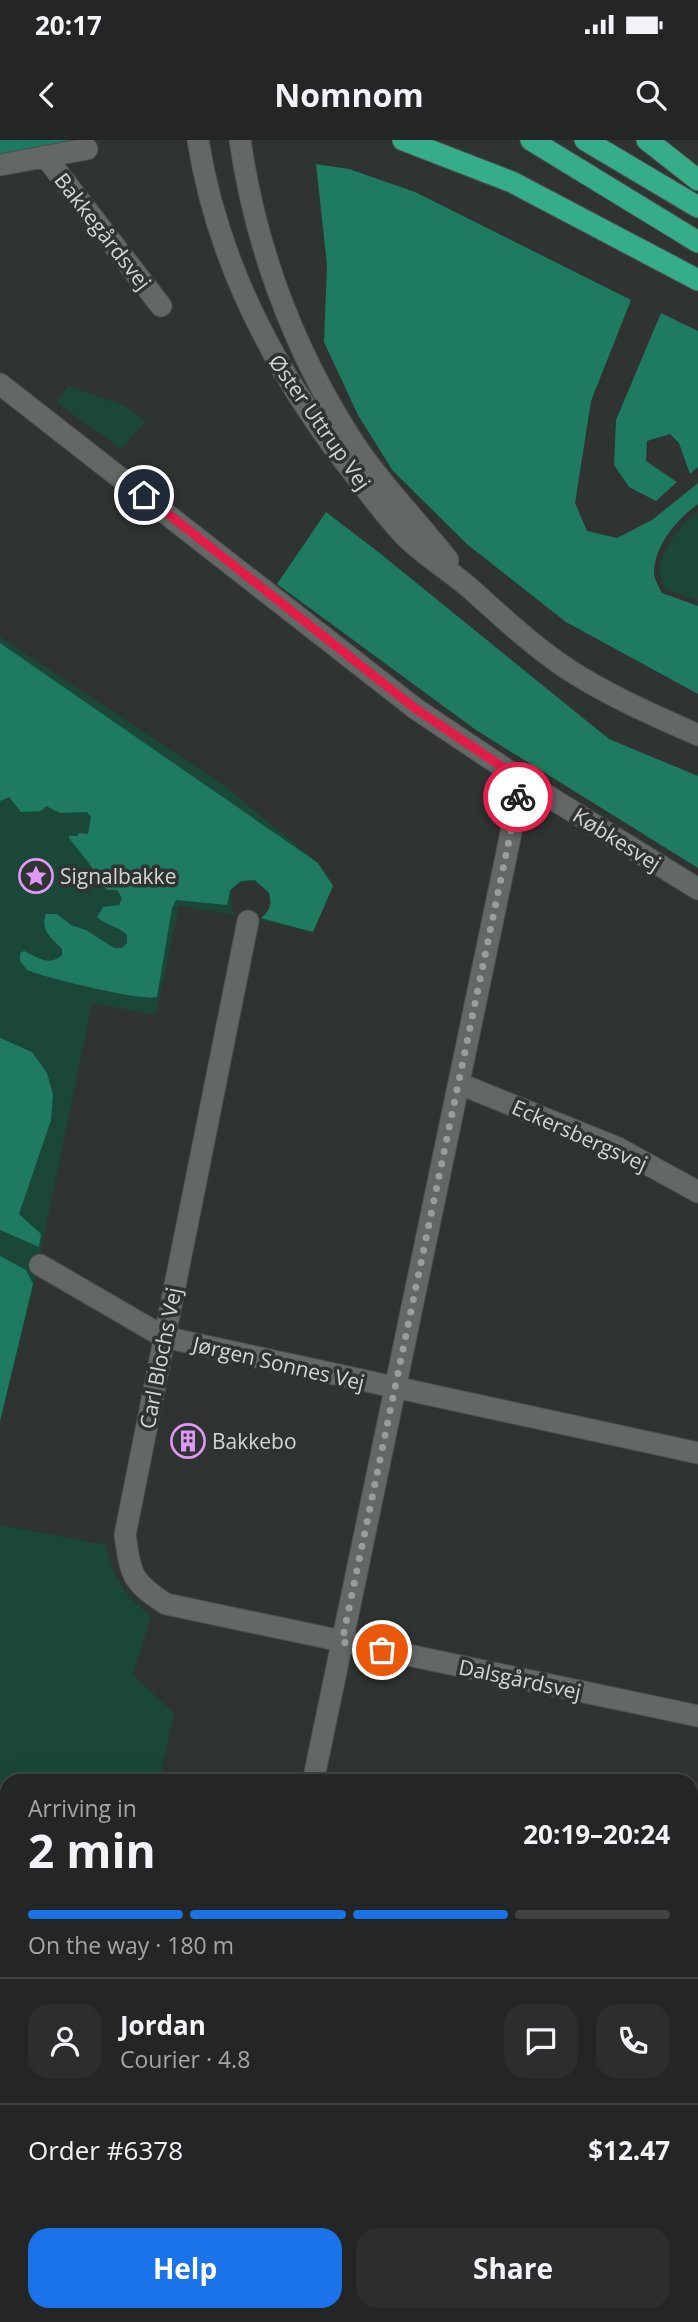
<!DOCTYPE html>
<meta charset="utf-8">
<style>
body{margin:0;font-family:"Open Sans",sans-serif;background:#2b2e2d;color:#f1f3f6;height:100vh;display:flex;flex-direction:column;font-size:26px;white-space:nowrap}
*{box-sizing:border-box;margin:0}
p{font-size:23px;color:#a3a5a7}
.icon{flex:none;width:38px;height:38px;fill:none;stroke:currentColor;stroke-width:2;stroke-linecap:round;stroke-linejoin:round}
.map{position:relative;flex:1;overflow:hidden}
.drawer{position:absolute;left:0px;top:1634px;width:698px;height:548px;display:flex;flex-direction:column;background:#232625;border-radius:21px 21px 0 0;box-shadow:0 7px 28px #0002,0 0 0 2px #404342}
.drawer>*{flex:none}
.pin{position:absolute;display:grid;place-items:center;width:60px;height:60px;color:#fff;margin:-30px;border:4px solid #fff;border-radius:50%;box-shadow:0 2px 7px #0007}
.courier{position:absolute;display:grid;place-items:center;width:70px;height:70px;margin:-35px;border:5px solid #e11d48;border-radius:50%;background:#fff;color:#222;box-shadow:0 2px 9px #0007}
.headline em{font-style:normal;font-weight:700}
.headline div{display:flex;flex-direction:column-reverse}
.headline{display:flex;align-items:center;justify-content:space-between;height:119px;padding:0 28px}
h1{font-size:46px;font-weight:700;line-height:52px}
.bar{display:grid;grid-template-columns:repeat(4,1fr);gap:10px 7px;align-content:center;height:84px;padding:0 28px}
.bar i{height:9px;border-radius:5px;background:#404342}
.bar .current{background:#1a73e8}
.bar p{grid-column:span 4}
.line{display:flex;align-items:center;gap:18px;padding:0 28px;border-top:2px solid #404342}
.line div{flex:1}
.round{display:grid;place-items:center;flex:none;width:74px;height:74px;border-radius:21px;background:#2b2e2d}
.primary-button{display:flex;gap:14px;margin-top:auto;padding:14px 28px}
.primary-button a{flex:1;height:80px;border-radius:21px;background:#1a73e8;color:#fff;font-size:28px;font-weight:700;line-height:80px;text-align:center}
.primary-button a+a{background:#2b2e2d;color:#f1f3f6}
.status{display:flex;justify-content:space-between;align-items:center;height:49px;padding:0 35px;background:#232625;direction:ltr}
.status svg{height:19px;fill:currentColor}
header{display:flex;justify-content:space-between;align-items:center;height:91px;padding:0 28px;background:#232625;font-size:32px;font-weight:700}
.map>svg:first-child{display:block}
.green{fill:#1a4738}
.forest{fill:#1e7b5f}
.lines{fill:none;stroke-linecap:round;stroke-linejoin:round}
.minor-casing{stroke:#4c4f4e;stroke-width:23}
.highway-casing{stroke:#4c4f4e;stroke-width:23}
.minor{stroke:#636866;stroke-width:21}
.highway{stroke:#35ad88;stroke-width:21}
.done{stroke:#9a9d9c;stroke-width:7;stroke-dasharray:0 12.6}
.route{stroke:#e11d48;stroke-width:9}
.labels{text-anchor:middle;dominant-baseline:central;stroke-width:7;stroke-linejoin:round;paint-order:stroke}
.street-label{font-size:21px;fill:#d3d6d5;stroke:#2f3331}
.poi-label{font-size:21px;fill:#d3d6d5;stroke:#2f3331;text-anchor:start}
</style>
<div class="status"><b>20:17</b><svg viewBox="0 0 49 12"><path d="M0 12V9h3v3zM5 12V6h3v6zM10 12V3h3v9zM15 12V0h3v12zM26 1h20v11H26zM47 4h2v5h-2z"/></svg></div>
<header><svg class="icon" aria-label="back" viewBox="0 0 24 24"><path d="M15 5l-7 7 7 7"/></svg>Nomnom<svg class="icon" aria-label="search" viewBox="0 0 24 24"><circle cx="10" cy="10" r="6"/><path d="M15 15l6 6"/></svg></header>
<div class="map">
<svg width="698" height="2182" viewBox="0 0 698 2182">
<rect width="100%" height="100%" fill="#2f3331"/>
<path class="green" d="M69 246 125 266 146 281 121 309 56 262Z
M698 372V461L666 449C664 445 660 438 660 433 659 411 681 384 698 372Z
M0 497 221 643 318 723 333 746 313 792 259 780C304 744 210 719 235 775L179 766 156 875 92 863 33 1149 0 1281Z
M0 1385 106 1405C112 1435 125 1458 151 1475L133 1535 174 1573 160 1641 7 1642V1679L0 1680Z"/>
<path class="forest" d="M0 0H83L0 19Z
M316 24 349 29 415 52 631 160 591 261 575 363 587 391 617 398 652 380 698 343V364C677 379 655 405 654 432 654 439 659 447 662 453L698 466V554L566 482 468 405 393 331 358 275 324 202 327 125Z
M661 173 698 191V327L690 334 679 303 670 294 647 301 646 321 677 342 656 361 629 347 614 325 616 280Z
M326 372 377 411 609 599 698 636V728L476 590 277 444Z
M0 503 318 723 333 746 313 792 261 778C270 771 272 764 269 753L255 740 241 741 230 750 227 765 176 760 172 768 157 857C143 862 43 837 27 830L20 821V813L24 811C37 817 50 827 62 815V809C51 798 40 790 46 774H57L71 785 86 790 114 808H122L127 803V795C119 786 106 786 97 777L103 767 119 765 122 758 117 750H108L102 746 91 726 69 698V696H77L79 693 88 694 91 677 87 672 60 673 46 666 41 671 21 672 9 657 0 661Z
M0 898 32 912 47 933 53 955 51 980 19 1074 41 1094 39 1107 0 1090Z
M0 1116 26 1130 33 1144 0 1281Z"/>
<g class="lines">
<g class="minor-casing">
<path id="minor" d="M198 0C218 127 280 241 359 340 374 359 389 380 406 397 426 417 452 432 472 450 503 478 532 505 566 528 607 555 653 575 698 595
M240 0C255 104 292 205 348 294 376 339 415 378 448 420
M45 16 161 166
M0 25 87 9
M0 244 416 569 522 640 698 749
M248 781 125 1395C131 1435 131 1441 166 1464L698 1576
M460 944 618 1008 698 1052
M40 1125 164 1197 698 1313
M313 1642 522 640
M0 1834 7 1832
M691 1848 698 1849
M200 2182 201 2175
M516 2182 517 2175
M653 2182V2175"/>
</g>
<g class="highway-casing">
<path id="highway" d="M403 0 512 42 698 140
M531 0 698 102
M585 0 698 67
M647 0 698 40"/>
</g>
<use href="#minor" class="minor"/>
<use href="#highway" class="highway"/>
</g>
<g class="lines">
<path class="done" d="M382 1510 342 1502 518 657"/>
<path class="route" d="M144 355 416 569 522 640 518 657"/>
</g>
<defs>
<g id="sight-ring" transform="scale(1.75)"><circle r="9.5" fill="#2f3331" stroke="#dd99f3" stroke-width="1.5"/><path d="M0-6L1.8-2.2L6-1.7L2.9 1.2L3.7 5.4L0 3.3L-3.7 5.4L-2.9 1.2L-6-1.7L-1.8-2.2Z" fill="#dd99f3"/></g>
<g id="building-ring" transform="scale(1.75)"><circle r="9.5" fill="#2f3331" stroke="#dd99f3" stroke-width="1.5"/><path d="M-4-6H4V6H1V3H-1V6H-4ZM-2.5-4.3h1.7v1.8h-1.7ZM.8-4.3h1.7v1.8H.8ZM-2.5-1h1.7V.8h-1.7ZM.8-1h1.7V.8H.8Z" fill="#dd99f3"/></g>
</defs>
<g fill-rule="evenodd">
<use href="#sight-ring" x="36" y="736"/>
<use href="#building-ring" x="188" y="1301"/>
</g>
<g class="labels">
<g class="street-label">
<text transform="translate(103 91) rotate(52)">Bakkegårdsvej</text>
<text transform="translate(320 282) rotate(55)">Øster Uttrup Vej</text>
<text transform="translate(617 699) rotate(32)">Købkesvej</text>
<text transform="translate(580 995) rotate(24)">Eckersbergsvej</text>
<text transform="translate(160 1218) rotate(-79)">Carl Blochs Vej</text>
<text transform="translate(279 1223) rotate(13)">Jørgen Sonnes Vej</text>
<text transform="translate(520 1539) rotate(12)">Dalsgårdsvej</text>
</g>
<g class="poi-label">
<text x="60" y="736">Signalbakke</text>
<text x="212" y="1301">Bakkebo</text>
</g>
</g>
</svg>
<div class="pin" style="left:382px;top:1510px;background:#ea580c"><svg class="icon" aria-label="bag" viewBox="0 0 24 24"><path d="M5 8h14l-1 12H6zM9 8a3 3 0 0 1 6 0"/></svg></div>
<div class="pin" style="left:144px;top:355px;background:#1f2937"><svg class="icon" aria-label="home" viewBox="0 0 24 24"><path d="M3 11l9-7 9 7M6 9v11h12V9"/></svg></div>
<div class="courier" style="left:518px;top:657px"><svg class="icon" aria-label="bike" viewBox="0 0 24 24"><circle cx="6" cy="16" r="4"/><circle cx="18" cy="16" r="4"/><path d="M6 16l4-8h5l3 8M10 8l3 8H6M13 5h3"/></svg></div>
<section class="drawer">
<div class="headline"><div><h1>2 min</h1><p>Arriving in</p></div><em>20:19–20:24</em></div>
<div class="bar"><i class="current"></i><i class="current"></i><i class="current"></i><i></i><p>On the way · 180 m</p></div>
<div class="line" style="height:126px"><a class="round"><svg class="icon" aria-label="person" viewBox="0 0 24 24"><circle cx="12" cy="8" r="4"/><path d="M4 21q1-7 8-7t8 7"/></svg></a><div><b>Jordan</b><p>Courier · 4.8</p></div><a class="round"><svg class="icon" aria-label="chat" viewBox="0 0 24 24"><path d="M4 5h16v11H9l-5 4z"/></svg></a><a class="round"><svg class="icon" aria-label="phone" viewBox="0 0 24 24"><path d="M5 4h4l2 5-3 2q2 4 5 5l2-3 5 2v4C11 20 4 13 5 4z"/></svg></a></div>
<div class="line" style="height:91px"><div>Order #6378</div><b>$12.47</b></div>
<div class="primary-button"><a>Help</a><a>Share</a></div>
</section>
</div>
